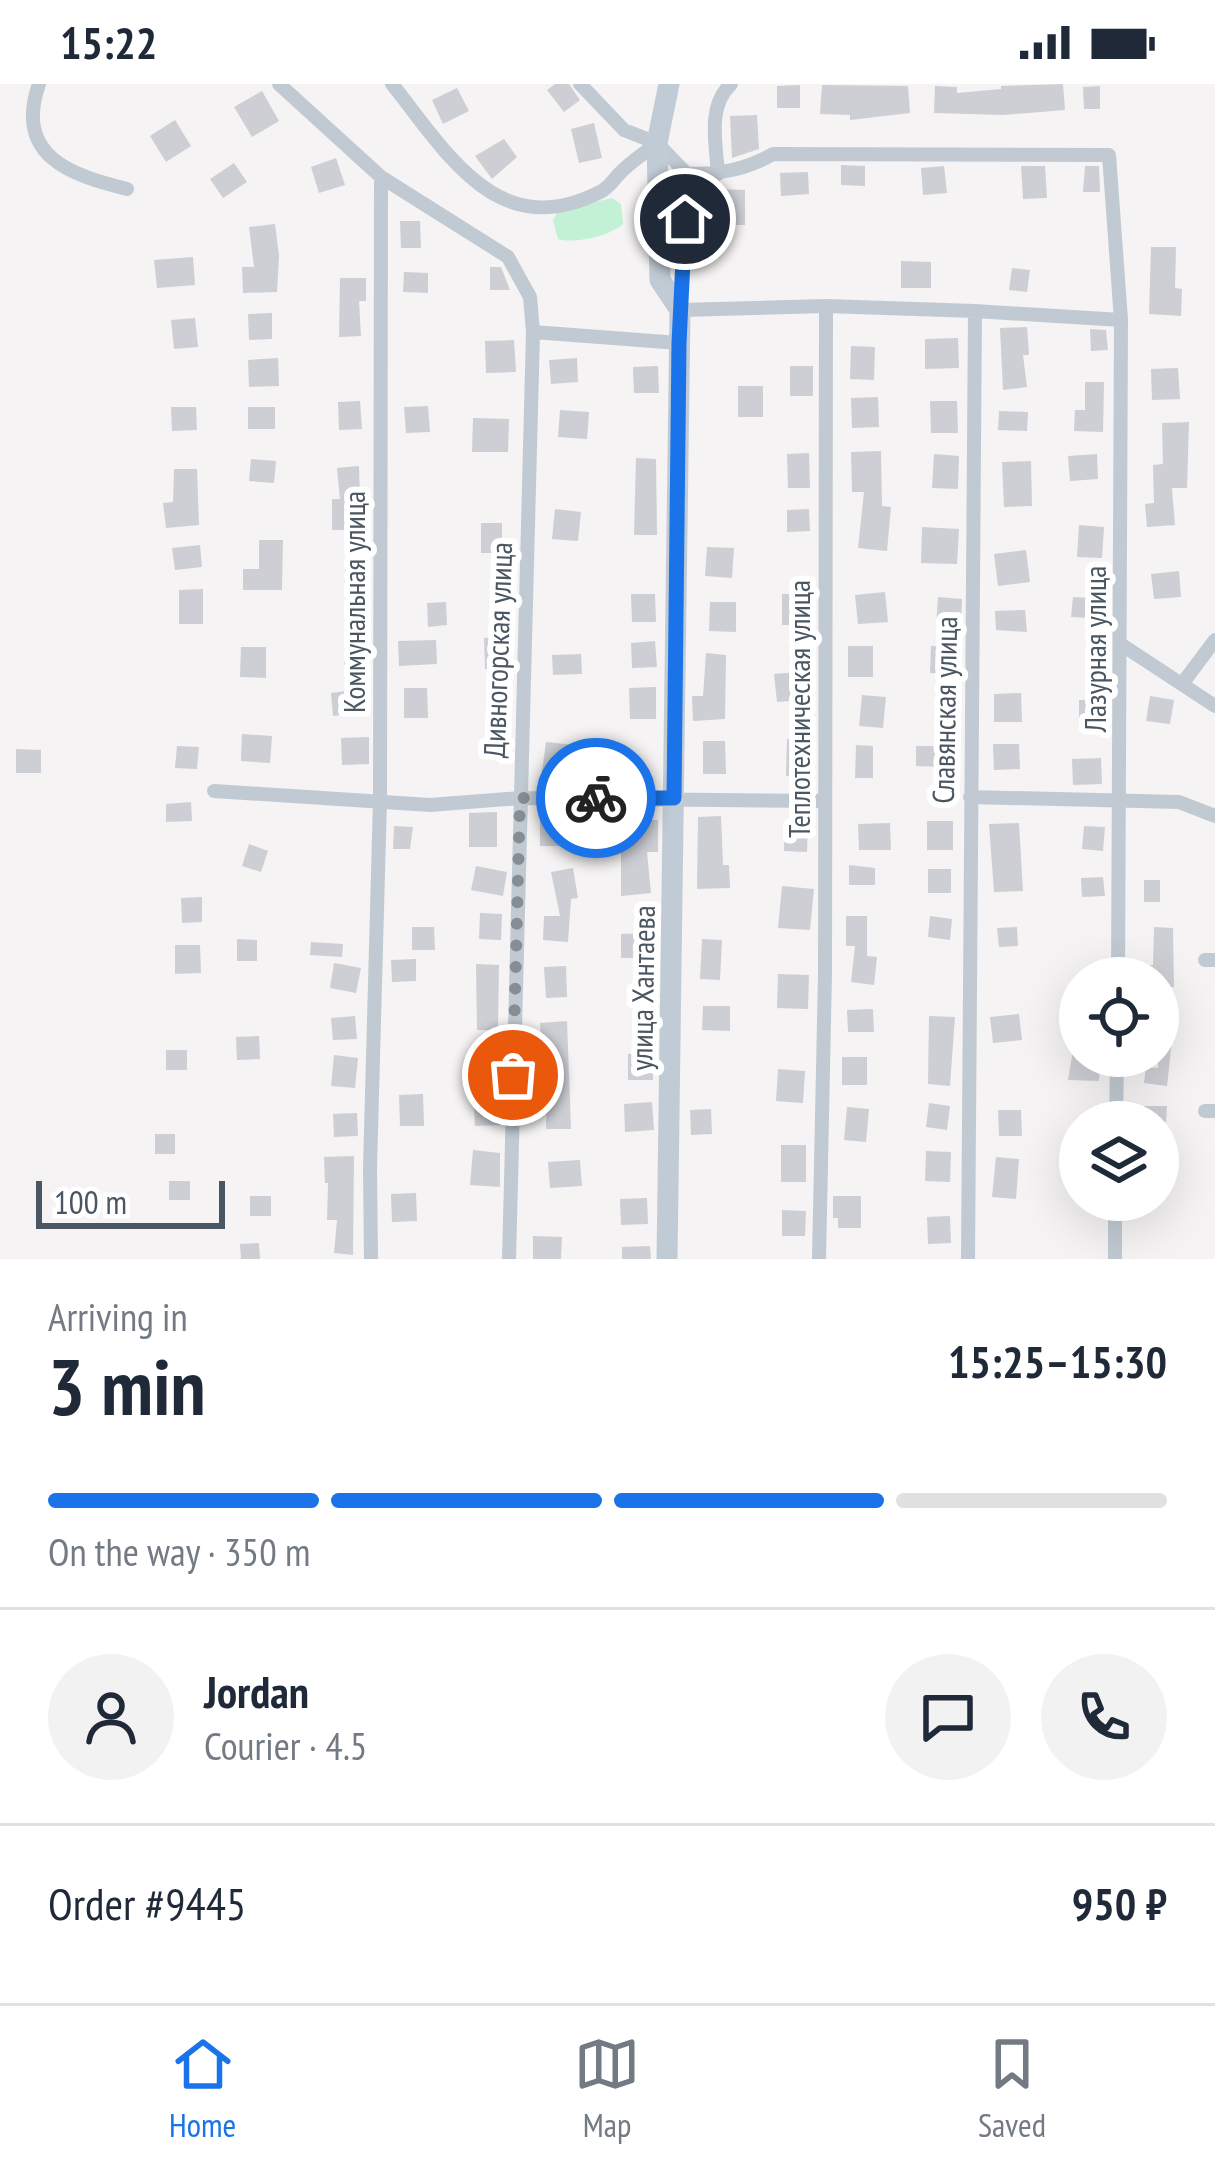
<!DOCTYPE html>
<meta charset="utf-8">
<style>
body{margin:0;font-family:"PT Sans Narrow",sans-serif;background:#f2f2f3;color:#1f2937;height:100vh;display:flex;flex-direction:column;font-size:45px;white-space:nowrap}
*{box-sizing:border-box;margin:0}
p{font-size:39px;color:#747a83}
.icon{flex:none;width:66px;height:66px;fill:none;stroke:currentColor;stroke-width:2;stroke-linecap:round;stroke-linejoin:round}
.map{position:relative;height:1175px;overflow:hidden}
.sheet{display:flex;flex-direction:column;background:#fff;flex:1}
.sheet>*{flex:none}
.buttons{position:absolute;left:1059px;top:873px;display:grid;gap:24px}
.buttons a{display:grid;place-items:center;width:120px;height:120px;border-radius:50%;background:#fff;box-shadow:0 12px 48px #0002;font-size:60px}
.scale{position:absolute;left:36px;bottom:30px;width:189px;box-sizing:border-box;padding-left:12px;border:6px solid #4a5661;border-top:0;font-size:33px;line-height:42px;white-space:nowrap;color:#4a5661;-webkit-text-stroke:9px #fff;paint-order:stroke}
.pin{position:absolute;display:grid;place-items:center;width:102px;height:102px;color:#fff;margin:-51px;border:6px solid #fff;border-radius:50%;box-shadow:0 3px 12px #0007}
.courier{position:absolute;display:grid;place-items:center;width:120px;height:120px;margin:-60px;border:9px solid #1a73e8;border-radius:50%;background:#fff;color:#222;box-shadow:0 3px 15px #0007}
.overview em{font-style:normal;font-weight:700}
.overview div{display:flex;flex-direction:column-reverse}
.overview{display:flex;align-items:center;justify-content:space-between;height:204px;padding:0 48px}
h1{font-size:78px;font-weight:700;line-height:90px}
.bar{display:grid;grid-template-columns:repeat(4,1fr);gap:18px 12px;align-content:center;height:144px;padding:0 48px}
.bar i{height:15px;border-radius:9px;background:#e0e1e3}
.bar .selected{background:#1a73e8}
.bar p{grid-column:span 4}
.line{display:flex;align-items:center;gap:30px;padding:0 48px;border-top:3px solid #e0e1e3}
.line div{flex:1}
.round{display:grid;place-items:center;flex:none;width:126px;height:126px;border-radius:63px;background:#f2f2f3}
.status{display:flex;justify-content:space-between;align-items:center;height:84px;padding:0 60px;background:#fff;direction:ltr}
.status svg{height:33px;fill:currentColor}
.menu{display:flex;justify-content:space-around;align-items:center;height:168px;border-top:3px solid #e0e1e3;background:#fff;font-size:33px;color:#747a83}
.menu a{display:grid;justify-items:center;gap:6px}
.menu .selected{color:#1a73e8}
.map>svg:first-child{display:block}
.green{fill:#c3f1d5}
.building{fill:#cdcfd5}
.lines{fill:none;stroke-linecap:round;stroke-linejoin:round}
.street{stroke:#c1cad2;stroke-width:14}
.secondary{stroke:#c1cbd6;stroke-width:21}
.done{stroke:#868d94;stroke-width:12;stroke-dasharray:0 21.6}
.route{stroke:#1a73e8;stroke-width:15}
.labels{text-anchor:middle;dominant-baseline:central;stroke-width:12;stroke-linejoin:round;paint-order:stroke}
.street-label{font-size:30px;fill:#4a5661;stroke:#fff}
</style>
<div class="status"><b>15:22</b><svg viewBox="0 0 49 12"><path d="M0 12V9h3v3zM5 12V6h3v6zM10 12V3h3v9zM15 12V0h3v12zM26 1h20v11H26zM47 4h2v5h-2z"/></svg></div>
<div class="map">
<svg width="1215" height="1175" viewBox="0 0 1215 1175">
<rect width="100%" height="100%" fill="#f5f3f3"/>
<path class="green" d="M612 114 621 120 623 140C610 152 575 160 558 155L553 136 558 127Z"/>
<path class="building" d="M555 0H569L580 16 564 28 547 6Z
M1063 0 1065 26 1003 31 934 29 935 2 957 3V9L1001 5V2Z
M800 1V24H777V2Z
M822 1 908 2 910 29 850 36V31L820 30Z
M1100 2V25H1084L1083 3Z
M457 4 469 27 443 40 432 16Z
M262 7 279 37 252 53 234 23Z
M757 31 759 65 732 74 730 32Z
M175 36 191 62 166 78 150 52Z
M594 39 602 74 579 79 571 45Z
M504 55 517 73 492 95 475 72Z
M336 74 345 101 319 109 311 83Z
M234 79 247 98 223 114 210 95Z
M841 81 865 82V102L841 101Z
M944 82 947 109 923 111 921 84Z
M1021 82H1045L1047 114 1023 115Z
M1085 82H1099L1100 108H1083Z
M808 88 809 110 781 112 780 89Z
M716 105 745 106V141H716Z
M400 137H420L421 164H401Z
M275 140 279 172 277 208 243 209 242 183H254L249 143Z
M1151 163H1176L1175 204 1182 205 1181 232 1149 230Z
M193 173 195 201 157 204 154 176Z
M901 177 931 178V204H901Z
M490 183H501L510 206H490Z
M1012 184 1030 186 1027 208 1009 206Z
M404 188 428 189V209L403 208Z
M340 194H366V217H359L361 252 339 253Z
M272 229V255L249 256 248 230Z
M195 234 198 263 174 265 171 236Z
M1027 243 1029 271H1023L1027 303 1003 306 1000 244Z
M1090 245 1106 246 1108 266 1091 267Z
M958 254 959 284 925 285V255Z
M514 256 516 288 486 289 485 257Z
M851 262 875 263 874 296 850 295Z
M278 274 279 302 249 303 248 276Z
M577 274 578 298 551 300 549 276Z
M658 282 659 309H634L633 283Z
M790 282H813V312H790Z
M1178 284 1180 315 1152 316 1151 285Z
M1085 298H1104L1103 348 1074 347 1075 326H1085Z
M738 302H763V333H738Z
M878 313 879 343 852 344 851 314Z
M360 317 362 345 339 346 338 318Z
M930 317H957L958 349H931Z
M428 322 430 348 406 349 404 323Z
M171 323H196L197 346 172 347Z
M248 323H275V345H248Z
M560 326 589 328 587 355 558 353Z
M999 327 1028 328 1027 347 998 346Z
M473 334 509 335 508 368H472Z
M1189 338 1187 404H1172L1175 441 1147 443 1145 420 1154 419 1153 381 1163 380 1162 339Z
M881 367 882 422 891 423 887 467 858 464 864 408H852L851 368Z
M809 369 810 404H788L787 370Z
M934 370 959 372 958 405 932 404Z
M1097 370 1098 395 1070 397 1068 372Z
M636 374 656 375 657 451H634Z
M251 375 276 377 274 399 249 397Z
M1031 377 1032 422 1004 423 1002 378Z
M359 382 361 446H332V415H340L337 384Z
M174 385H197L199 441 166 444 163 419 173 418Z
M555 425 581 428 578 457 552 455Z
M809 425 810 447 787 448V426Z
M481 439H502V469H481Z
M1079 441 1104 443 1102 474 1077 473Z
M922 443 959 445 957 480 921 479Z
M259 456H283L282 506H243V485H259Z
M200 461 202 483 175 486 172 464Z
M707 463 734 464 732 494 705 492Z
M1026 466 1030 498 998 502 994 470Z
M346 471 366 472 364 502 344 501Z
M1179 487 1181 513 1154 515 1151 490Z
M203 505V540H179V506Z
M885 508 888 538 858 540 855 511Z
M631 510H655L656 538H632Z
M782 510H807V541H782Z
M938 513 962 515 961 544 936 542Z
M1073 513 1106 515 1105 535 1071 533Z
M446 518 447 541 428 543 427 519Z
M710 518H736V548L709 547Z
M1025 526 1027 548 996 546 995 527Z
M509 553V584L485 585 484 554Z
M436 556 437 580 399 582 398 557Z
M655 557 657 583 632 584 631 559Z
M345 560 369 561V587L344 586Z
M848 562H873V593H848Z
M931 562 957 563 956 590 930 589Z
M1088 562 1108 563V588L1087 587Z
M241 563H266V594L240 593Z
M706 569 726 571 725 635 693 637 692 612H703Z
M581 570 582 590 553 591 552 571Z
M810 587 809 606 813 615 777 618 774 590Z
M656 603V635H630L629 604Z
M404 604H427L428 634H404Z
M362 605 365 628 333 632 331 609Z
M1021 609 1022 638H994V610Z
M862 611 886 613 883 644 859 642Z
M1150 612 1174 616 1170 640 1146 637Z
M1079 616H1101L1100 638 1079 637Z
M242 650 272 652 270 679 241 677Z
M369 653V680L342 681 341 654Z
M507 653 501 674 483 675 482 654Z
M787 655H810L809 693 786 692Z
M703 657H725L726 690H703Z
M546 658 574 661 570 691 542 688Z
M993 660H1019L1020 685 994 686Z
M856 661 873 662V694H855Z
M177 662 199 663 197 685 175 684Z
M916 662H944L943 683 916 682Z
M16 665 41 666V689H16Z
M1101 674 1102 700 1073 701 1072 675Z
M191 718 192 737 166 738V720Z
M497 728V763H469V729Z
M721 732 723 781H729L730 804 697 805 698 733Z
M566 736 567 762H540V737Z
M621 736H658V768H647L651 809 621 812Z
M785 737 808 738 807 768 784 767Z
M927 737H953V766H927Z
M890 739 891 766H859L858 740Z
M1019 739 1023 807 994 808 989 740Z
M394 742 413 743 410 765H393Z
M1084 742 1105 743 1103 767 1082 765Z
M249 760 268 767 261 788 242 782Z
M849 781 875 784V801H849Z
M476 782 507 788 503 812 471 806Z
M573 784 578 814 571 815 568 858 543 856 544 832H560L551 788Z
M928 785H951V809H928Z
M1103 793 1105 812 1082 813 1081 794Z
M1144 796H1160V818H1144Z
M782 802 814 805 810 846 778 844Z
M202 813V838L182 839 181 814Z
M480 829 502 830 501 856 479 855Z
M846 832H867V872L877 873 874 901 851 898 855 862H846Z
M930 832 952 835 950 856 928 853Z
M412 843H434L435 866H412Z
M1017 843 1018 862 999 863 997 844Z
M1154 843 1173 844 1174 903H1158V894H1147V881H1153Z
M650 849 651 874H621V850Z
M237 855 257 856V877H237Z
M702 855 722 856 720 896 700 895Z
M311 858 343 860 342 873 310 871Z
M175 861H200L201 889 175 890Z
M416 875V897L392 898 391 876Z
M334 879 361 884 356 909 330 904Z
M476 880 499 881 498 946H477Z
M566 882 567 913 546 914 544 883Z
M778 890 809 891 808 925 777 924Z
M703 922H730V947L702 946Z
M873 925 874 948H848L847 926Z
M1019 930 1022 956 993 959 990 933Z
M355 932 357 955 333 956 331 934Z
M929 932 955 933 950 1002 928 1000Z
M1069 932H1080V972L1100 973 1099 997 1068 996 1072 972Z
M1158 936 1174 938 1167 1002 1144 999 1146 983 1158 984Z
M567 937 571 1045H546L547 1002H535V972H542L540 939Z
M259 952 260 975 237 976 236 953Z
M166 966H187V986H166Z
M473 967 503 968 502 994 472 992Z
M628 970H653V996H628Z
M334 971 358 974 355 1004 331 1002Z
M842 973H867V1001H842Z
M778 985 805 987 803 1019 776 1017Z
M423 1010 424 1042H400L399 1011Z
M652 1018 654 1046 625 1048 624 1020Z
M929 1019 950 1022 947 1046 926 1043Z
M502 1020 501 1041 475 1042 474 1021Z
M1144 1022H1167L1166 1038H1143Z
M847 1023 869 1025 866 1058 844 1056Z
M711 1025 712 1050 691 1051 690 1026Z
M998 1026H1021L1022 1052H999Z
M357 1029 358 1052 334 1053 333 1030Z
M155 1050H175V1070H155Z
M781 1061H806V1098H781Z
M473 1066 500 1069V1103L470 1101Z
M926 1067 951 1068 950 1098 925 1097Z
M354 1072 353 1171 334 1169 337 1136H327L328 1099H325L324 1073Z
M996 1073 1019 1075 1016 1115 992 1113Z
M580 1076 582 1102 550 1104 548 1078Z
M169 1097H190V1116H169Z
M416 1109 417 1137 392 1138 391 1110Z
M250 1112H271V1132H250Z
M833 1112H861V1144H838V1134H833Z
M647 1114 648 1140 621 1141 620 1115Z
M782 1126 806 1127 805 1152H782Z
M950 1132 951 1159 928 1160 927 1133Z
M533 1152 562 1153 561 1175H533Z
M259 1159 260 1175H241L240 1160Z
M650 1162 651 1175H622V1163Z"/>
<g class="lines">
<path class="street" d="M39 0C14 72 70 91 127 105
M279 0 381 93
M392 0C448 70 498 160 600 108 609 104 613 96 620 89 630 78 645 69 657 59
M580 0 624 46 657 59 687 90 680 226 826 222 825 890 819 1175
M687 90C720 90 745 86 773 70L1109 71 1121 236
M718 90C716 59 707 22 731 0
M826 222 975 227 968 1175
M975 227 1121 236 1118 894
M1122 561 1215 622
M1182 600 1215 556
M214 707 430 721 520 714 825 717
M970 713 1179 718 1215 732
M1205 876H1215
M1205 1027H1215
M1116 1038 1117 972
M371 1175 370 1084 380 716 381 93 508 173 530 213 533 248
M509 1175 533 248 679 259
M1115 1175V1116"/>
<path class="secondary" d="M667 1175 680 226 660 196 657 59 669 0"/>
</g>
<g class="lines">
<path class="done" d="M513 991 520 714H596"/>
<path class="route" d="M596 714H674L679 259 685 135"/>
</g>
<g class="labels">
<g class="street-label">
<text transform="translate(353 518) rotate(-90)">Коммунальная улица</text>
<text transform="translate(1094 565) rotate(-90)">Лазурная улица</text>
<text transform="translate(497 566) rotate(-88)">Дивногорская улица</text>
<text transform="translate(798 625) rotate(-90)">Теплотехническая улица</text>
<text transform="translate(944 626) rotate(-89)">Славянская улица</text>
<text transform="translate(642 904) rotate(-89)">улица Хантаева</text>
</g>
</g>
</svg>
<div class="buttons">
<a><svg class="icon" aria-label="locate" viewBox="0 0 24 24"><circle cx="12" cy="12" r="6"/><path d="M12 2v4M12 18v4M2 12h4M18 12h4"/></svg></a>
<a><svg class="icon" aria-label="layers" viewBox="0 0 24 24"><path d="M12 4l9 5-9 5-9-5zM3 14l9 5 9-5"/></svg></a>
</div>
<div class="scale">100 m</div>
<div class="pin" style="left:513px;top:991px;background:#ea580c"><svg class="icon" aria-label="bag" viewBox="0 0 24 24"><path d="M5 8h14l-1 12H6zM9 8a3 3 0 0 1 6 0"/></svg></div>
<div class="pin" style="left:685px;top:135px;background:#1f2937"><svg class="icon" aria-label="home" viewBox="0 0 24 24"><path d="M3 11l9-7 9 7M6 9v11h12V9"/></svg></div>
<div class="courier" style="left:596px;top:714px"><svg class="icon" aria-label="bike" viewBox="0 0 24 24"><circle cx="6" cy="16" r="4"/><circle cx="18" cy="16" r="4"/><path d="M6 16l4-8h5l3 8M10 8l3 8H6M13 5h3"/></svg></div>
</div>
<section class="sheet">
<div class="overview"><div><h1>3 min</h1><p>Arriving in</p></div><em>15:25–15:30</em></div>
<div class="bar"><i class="selected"></i><i class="selected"></i><i class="selected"></i><i></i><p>On the way · 350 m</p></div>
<div class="line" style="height:216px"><a class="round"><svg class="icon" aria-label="person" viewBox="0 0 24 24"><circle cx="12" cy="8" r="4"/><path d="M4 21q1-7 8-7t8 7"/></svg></a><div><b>Jordan</b><p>Courier · 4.5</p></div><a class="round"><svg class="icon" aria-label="chat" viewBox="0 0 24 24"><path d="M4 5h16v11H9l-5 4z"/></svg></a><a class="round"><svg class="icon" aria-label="phone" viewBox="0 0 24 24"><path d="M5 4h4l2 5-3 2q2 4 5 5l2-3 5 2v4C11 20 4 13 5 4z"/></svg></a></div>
<div class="line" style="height:156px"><div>Order #9445</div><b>950 ₽</b></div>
</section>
<nav class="menu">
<a class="selected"><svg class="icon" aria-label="home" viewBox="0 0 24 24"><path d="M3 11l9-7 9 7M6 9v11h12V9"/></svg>Home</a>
<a><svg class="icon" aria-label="map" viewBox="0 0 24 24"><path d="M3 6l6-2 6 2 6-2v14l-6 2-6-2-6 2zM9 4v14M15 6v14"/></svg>Map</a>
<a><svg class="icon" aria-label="saved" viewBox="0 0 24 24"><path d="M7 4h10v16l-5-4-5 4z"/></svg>Saved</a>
</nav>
